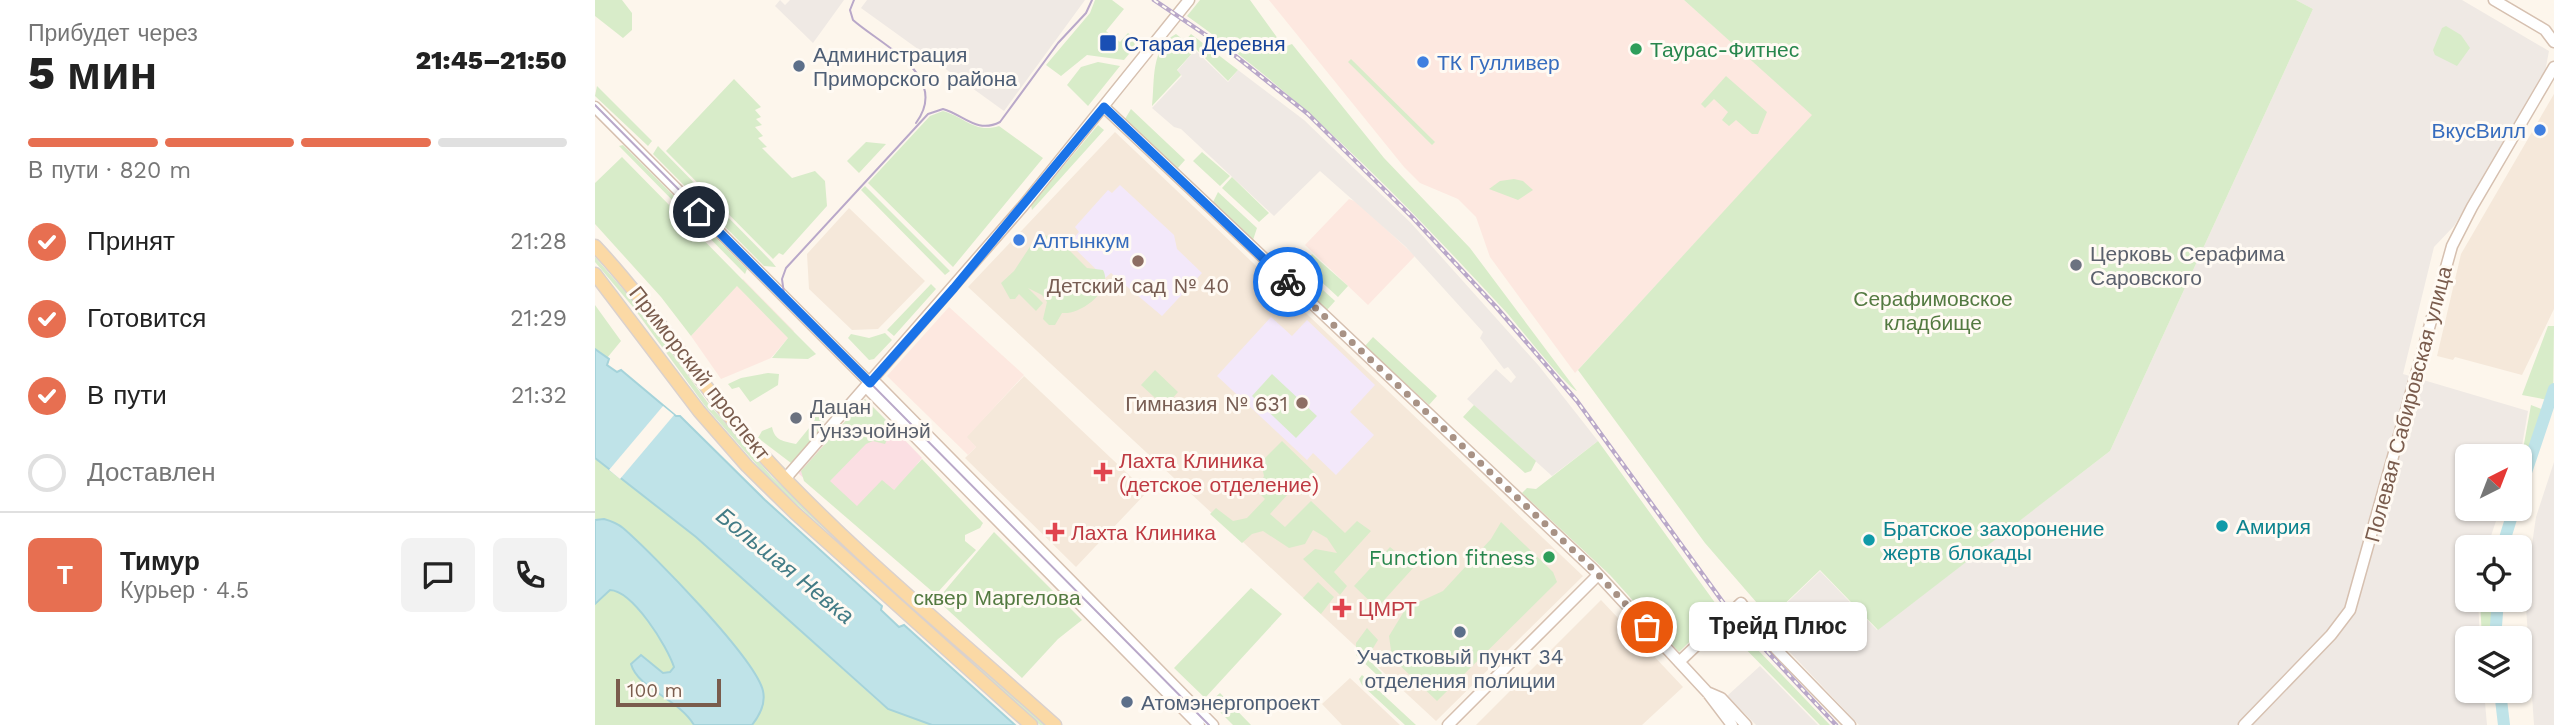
<!DOCTYPE html>
<html lang="ru">
<meta charset="utf-8">
<style>
body{margin:0;font-family:"Work Sans",sans-serif;background:#f2f2f2;color:#222;height:100vh;display:flex;flex-direction:column;font-size:26px;white-space:nowrap}
*{box-sizing:border-box;margin:0}
p{font-size:23px;color:#767676}
.icon{flex:none;width:38px;height:38px;fill:none;stroke:currentColor;stroke-width:2;stroke-linecap:round;stroke-linejoin:round}
.map{position:relative;flex:1;overflow:hidden}
.panel{display:flex;flex-direction:column;background:#fff;width:595px}
.panel>*{flex:none}
.needle{width:46px;rotate:42deg}
.fabs{position:absolute;left:1860px;top:444px;display:grid;gap:14px}
.fabs a{display:grid;place-items:center;width:77px;height:77px;border-radius:10px;background:#fff;box-shadow:0 2px 5px #0004;font-size:35px}
.scale{position:absolute;left:21px;bottom:18px;width:105px;box-sizing:border-box;padding-left:7px;border:4px solid #7a5c4d;border-top:0;font-size:19px;line-height:24px;white-space:nowrap;color:#7a5c4d;-webkit-text-stroke:5px #fffaf3;paint-order:stroke}
.pin{position:absolute;display:grid;place-items:center;width:60px;height:60px;color:#fff;margin:-30px;border:4px solid #fff;border-radius:50%;box-shadow:0 2px 7px #0007}
.courier{position:absolute;display:grid;place-items:center;width:70px;height:70px;margin:-35px;border:5px solid #1a73e8;border-radius:50%;background:#fff;color:#222;box-shadow:0 2px 9px #0007}
.bubble{position:absolute;height:49px;border-radius:10px;background:#fff;box-shadow:0 2px 5px #0004;font-size:23px;font-weight:800;line-height:49px;text-align:center}
.overview em{font-style:normal;font-weight:800}
.overview div{display:flex;flex-direction:column-reverse}
.overview{display:flex;align-items:center;justify-content:space-between;height:119px;padding:0 28px}
h1{font-size:46px;font-weight:800;line-height:52px}
.bar{display:grid;grid-template-columns:repeat(4,1fr);gap:10px 7px;align-content:center;height:84px;padding:0 28px}
.bar i{height:9px;border-radius:5px;background:#e0e0e0}
.bar .selected{background:#e76f51}
.bar p{grid-column:span 4}
.line{display:flex;align-items:center;gap:18px;padding:0 28px;border-top:2px solid #e0e0e0}
.line div{flex:1}
.round{display:grid;place-items:center;flex:none;width:74px;height:74px;border-radius:10px;background:#f2f2f2}
ol{padding:0 28px;list-style:none}
li{display:flex;align-items:center;gap:21px;height:77px}
li p{margin-inline-start:auto}
li .icon{padding:7px;border-radius:50%;background:#e76f51;color:#fff;stroke-width:4}
li:last-child{color:#767676}
li i{width:38px;height:38px;border:4px solid #e0e0e0;border-radius:50%}
main{display:flex;flex:1;min-height:0}
.map>svg:first-child{display:block}
.residential{fill:#f5e8da}
.commercial{fill:#fde8e0}
.industrial{fill:#efe9e4}
.education{fill:#f3e8fa}
.medical{fill:#fbdfe3}
.green{fill:#d8ecc9}
.water{fill:#bfe3e8;stroke:#a5d3da;stroke-width:2}
.pier{fill:#fdf6ec}
.lines{fill:none;stroke-linecap:round;stroke-linejoin:round}
.river{stroke:#bfe3e8;stroke-width:12}
.secondary-casing{stroke:#d6c0b0;stroke-width:13}
.primary-casing{stroke:#dad1cd;stroke-width:15}
.secondary{stroke:#fff;stroke-width:10}
.primary{stroke:#fbd9a5;stroke-width:12}
.tram{stroke:#b9a8c9;stroke-width:2}
.rail-casing{stroke:#b9a8c9;stroke-width:4.5}
.rail{stroke:#fffaf3;stroke-width:2;stroke-dasharray:5;stroke-linecap:butt}
.done{stroke:#a89285;stroke-width:7;stroke-dasharray:0 12.6}
.route{stroke:#1a73e8;stroke-width:9}
.transit-dot{fill:#1a4fb4;stroke:#fffaf3;stroke-width:2.5}
.leisure-dot{fill:#2e9e5b;stroke:#fffaf3;stroke-width:2.5}
.shop-dot{fill:#3f7fe0;stroke:#fffaf3;stroke-width:2.5}
.service-dot{fill:#5c6f8a;stroke:#fffaf3;stroke-width:2.5}
.education-dot{fill:#8d6e63;stroke:#fffaf3;stroke-width:2.5}
.worship-dot{fill:#6b7280;stroke:#fffaf3;stroke-width:2.5}
.health-dot{fill:#e0444e;stroke:#fffaf3;stroke-width:2.5}
.culture-dot{fill:#0f9aa8;stroke:#fffaf3;stroke-width:2.5}
.labels{text-anchor:middle;dominant-baseline:central;stroke-width:6;stroke-linejoin:round;paint-order:stroke}
.transit-label{font-size:21px;fill:#164399;stroke:#fffaf3;text-anchor:start}
.leisure-label{font-size:21px;fill:#27864d;stroke:#fffaf3;text-anchor:start}
.service-label{font-size:21px;fill:#4e5e75;stroke:#fffaf3;text-anchor:start}
.shop-label{font-size:21px;fill:#366cbe;stroke:#fffaf3;text-anchor:start}
.worship-label{font-size:21px;fill:#5b616d;stroke:#fffaf3;text-anchor:start}
.education-label{font-size:21px;fill:#785e54;stroke:#fffaf3}
.park-label{font-size:21px;fill:#537a41;stroke:#fffaf3}
.street-label{font-size:21px;fill:#7a5c4d;stroke:#fffaf3}
.health-label{font-size:21px;fill:#be3a42;stroke:#fffaf3;text-anchor:start}
.culture-label{font-size:21px;fill:#0d838f;stroke:#fffaf3;text-anchor:start}
.water-label{font-size:23px;font-style:italic;fill:#437c86;stroke:#fffaf3}
</style>
<main>
<section class="panel">
<div class="overview"><div><h1>5 мин</h1><p>Прибудет через</p></div><em>21:45–21:50</em></div>
<div class="bar"><i class="selected"></i><i class="selected"></i><i class="selected"></i><i></i><p>В пути · 820 m</p></div>
<ol>
<li><svg class="icon" aria-label="check" viewBox="0 0 24 24"><path d="M5 12l5 5 9-10"/></svg>Принят<p>21:28</p></li>
<li><svg class="icon" aria-label="check" viewBox="0 0 24 24"><path d="M5 12l5 5 9-10"/></svg>Готовится<p>21:29</p></li>
<li><svg class="icon" aria-label="check" viewBox="0 0 24 24"><path d="M5 12l5 5 9-10"/></svg>В пути<p>21:32</p></li>
<li><i></i>Доставлен</li>
</ol>
<div class="line" style="height:126px"><b class="round" style="background:#e76f51;color:#fff">Т</b><div><b>Тимур</b><p>Курьер · 4.5</p></div><a class="round"><svg class="icon" aria-label="chat" viewBox="0 0 24 24"><path d="M4 5h16v11H9l-5 4z"/></svg></a><a class="round"><svg class="icon" aria-label="phone" viewBox="0 0 24 24"><path d="M5 4h4l2 5-3 2q2 4 5 5l2-3 5 2v4C11 20 4 13 5 4z"/></svg></a></div>
</section>
<div class="map">
<svg width="1959" height="725" viewBox="0 0 1959 725">
<rect width="100%" height="100%" fill="#fdf6ec"/>
<path class="residential" d="M1959 94V309L1927 375 1860 357 1858 360 1842 356 1866 254Z
M520 132 988 576 841 721 373 287Z
M254 208 330 281 283 329 257 330 214 289 212 254Z
M429 376 552 492 481 567 370 458 381 447 371 437Z
M1006 600 1088 687 1047 725H881Z
M755 678 805 725H747L727 704Z"/>
<path class="commercial" d="M674 0H1089L1218 115 980 373 895 257 881 217 863 199 825 183 809 167Z
M754 199 762 202 820 256 773 305 710 245Z
M148 279 199 331 176 358 126 379 96 336Z
M354 307 429 375 372 437 381 447 373 455 292 376Z"/>
<path class="industrial" d="M185 0 190 5 195 0H249L218 43 180 6Z
M272 0H490L409 111 266 8Z
M1701 0H1867L1954 51 1949 77 1859 226 1839 247 1808 374 1933 411 1925 457H1872V509H1905L1892 548H1872V600H1883L1885 639H1872V691H1889L1892 725H1264L1189 646 1194 641 1176 618 1225 571 1282 630 1515 451 1718 9Z
M600 50 633 82 643 70 709 120 816 223 944 366 1003 441 957 476 872 399 901 369 916 383 921 377 913 367 909 369 885 338 888 332 811 247 725 171 679 216 586 129 579 127 557 108 587 76 582 71Z
M1959 462V725H1939L1930 592 1941 517Z
M1165 666 1223 725H1161L1132 696Z"/>
<path class="education" d="M525 185 579 235 582 249 607 273 567 316 516 273 510 278 474 243 484 232 480 227 513 190 517 193Z
M676 317 697 336 712 320 780 385 755 412 779 435 741 475 718 453 712 460 622 376Z"/>
<path class="medical" d="M270 399 327 458 312 477 263 525 203 473Z"/>
<path class="green" d="M0 0H27L37 13V30L28 38 0 16Z
M500 0H517L529 9 511 31 525 42 533 33 544 42 529 60 492 55 466 76 451 65 495 13Z
M605 0H655L689 47 697 44 789 158 875 248 982 391C972 388 924 327 912 313 813 206 712 100 592 16Z
M1089 0H1701L1718 9 1515 451 1283 630 1225 570 1175 618 1110 543 983 370 1217 115Z
M1851 26 1866 35 1875 48 1862 66 1840 55 1838 50 1847 28Z
M581 34 590 41 596 34 643 70 633 81 601 49 582 70 586 75 557 106C560 81 555 48 581 34Z
M756 59 840 142 837 145 753 62Z
M503 62 525 66 493 106 472 85 486 67Z
M1131 76 1172 112 1163 134H1157L1141 120 1134 126 1127 120 1133 112 1119 99 1110 108 1106 104Z
M139 79 166 107 160 110 166 117 161 119 167 125 160 127 168 136 163 138 172 147 167 148 197 178 220 171 230 181 232 206 188 255 184 253 178 259 71 151Z
M2 86 57 141 53 146 0 96Z
M536 109 590 160 582 169 530 119Z
M348 111C370 117 380 134 404 126L448 158 358 267 273 183 335 116Z
M503 125 509 130 437 210 436 205Z
M271 142 291 144 264 173 252 161Z
M28 145 152 269 150 274 24 146Z
M63 146 177 262 181 267 169 266 58 154Z
M607 152 635 176 625 186 598 161Z
M27 157 196 329 221 354 213 359 177 358 193 338 142 286 96 336 66 297 0 224V183Z
M637 177 674 213 664 222 627 188Z
M919 179 928 181 938 190 923 200 894 189 905 181Z
M270 186 355 271 350 275 266 190Z
M623 192 662 228 658 240 618 202Z
M448 235 462 238 492 268 508 270C519 290 486 315 467 313L460 325H454L448 319 452 302 447 295 433 288 448 303 441 311 424 294 420 299H415L406 283 419 271 442 236Z
M717 254 753 286 743 297 709 266Z
M0 257 41 304 113 403 177 477 451 725H445L175 480 110 406 38 307 0 262Z
M705 269 740 301 732 310 697 277Z
M336 284 341 289 299 336 292 330Z
M0 305 26 341 12 358 0 349Z
M1953 326H1959L1958 401 1927 395Z
M290 333 297 340 279 359 274 360 253 338 256 334 274 338Z
M778 337 842 396 834 405 770 346Z
M560 370 583 392 570 407 546 385Z
M173 373 184 374 183 385 155 402 144 387 137 389 133 384 146 378Z
M677 374 722 416 701 438 657 396Z
M270 399 298 427 290 444 278 441 271 444 235 481 262 506 287 480 299 490 327 459 388 523 385 528 370 535V541L381 550 343 592 339 593 209 481 206 471Z
M879 405 941 461 936 471 930 473 868 417Z
M1936 405 1949 410 1925 485V466Z
M221 412 228 419 229 427 196 463 163 438 167 431 177 427C180 441 188 441 201 444L219 422Z
M687 441 722 475 710 488 703 483 675 514 690 527 716 501 750 533 762 521 776 531 739 572 752 586 745 595 708 559 720 549 742 553 732 538 718 530 710 544 694 548 668 531 657 534 647 543 615 514 621 508 638 521 652 518 670 499 662 491 669 476 666 462Z
M1003 441 1126 611 1084 652 1015 575 927 493 932 488 941 489Z
M0 458 101 537 285 703 337 725H0Z
M906 522 958 572 962 582 842 701 797 658 794 636 811 608 848 591 896 539Z
M399 532 487 620 463 639 427 678 342 600Z
M795 547 819 567 782 608 759 586Z
M723 582 739 597 726 614 708 598Z
M656 588 687 614 610 698 579 668Z
M1885 600H1900L1899 639H1887Z
M1140 626 1235 725H1225L1134 632Z
M772 628 783 640 772 658 787 673 784 677 761 655V643Z
M767 675 821 725H810L767 685 764 679Z
M625 693 656 725H638L615 702Z"/>
<path class="water" d="M0 349 14 359 12 365 22 372 26 370 81 416H85L170 500 287 606 286 610 304 627 309 625 420 725H337L293 709 101 537 0 458Z
M9 519C16 521 22 523 28 528 56 552 161 659 168 691 171 704 165 715 157 725H99C84 699 43 689 36 664L46 655 68 673 75 672 79 667C72 646 38 591 15 590L0 604V520Z"/>
<path class="pier" d="M68 406 79 415 25 479 14 470Z"/>
<g class="lines">
<path class="river" d="M1925 490 1959 389
M1907 548 1919 509
M1900 639 1903 600
M1905 691 1909 725"/>
<g class="secondary-casing">
<path id="secondary" d="M1899 0 1950 30 1959 42
M0 107 275 383 282 384 618 725
M509 107 998 569 1112 692 1137 725
M275 383V391L604 725
M190 479 428 206 594 0
M1084 662 1146 603 1181 649 1255 725
M1112 692 1126 698 1151 725
M853 725 1003 575
M1649 725 1736 635 1755 610 1857 246 1877 207 1959 67"/>
</g>
<g class="primary-casing">
<path id="primary" d="M0 246C60 309 104 385 163 450 253 549 360 635 460 725
M0 274 104 411 152 466 200 513 436 725"/>
</g>
<use href="#secondary" class="secondary"/>
<use href="#primary" class="primary"/>
<path class="tram" d="M259 0 255 10 258 20C286 45 356 76 321 123
M0 105 614 725
M189 294 187 279 191 268 333 114 348 109C369 115 382 134 405 122L463 43 491 13 497 0"/>
<g class="rail-casing">
<path id="rail" d="M559 0 633 50 713 114 818 218 902 308 982 401 1135 612 1241 725"/>
</g>
<use href="#rail" class="rail"/>
</g>
<g class="lines">
<path class="done" d="M693 282 998 569 1052 627"/>
<path class="route" d="M104 212 275 383 359 288 509 107 693 282"/>
</g>
<rect class="transit-dot" x="504" y="34" width="18" height="18" rx="3.5"/>
<g class="leisure-dot">
<circle cx="1041" cy="49" r="7"/>
<circle cx="954" cy="557" r="7"/>
</g>
<g class="shop-dot">
<circle cx="828" cy="62" r="7"/>
<circle cx="1945" cy="130" r="7"/>
<circle cx="424" cy="240" r="7"/>
</g>
<g class="service-dot">
<circle cx="204" cy="66" r="7"/>
<circle cx="865" cy="632" r="7"/>
<circle cx="532" cy="702" r="7"/>
</g>
<g class="education-dot">
<circle cx="543" cy="261" r="7"/>
<circle cx="707" cy="403" r="7"/>
</g>
<g class="worship-dot">
<circle cx="1481" cy="265" r="7"/>
<circle cx="201" cy="418" r="7"/>
</g>
<g class="health-dot">
<path d="M504.5 461.5h7v7h7v7h-7v7h-7v-7h-7v-7h7z"/>
<path d="M456.5 521.5h7v7h7v7h-7v7h-7v-7h-7v-7h7z"/>
<path d="M743.5 597.5h7v7h7v7h-7v7h-7v-7h-7v-7h7z"/>
</g>
<g class="culture-dot">
<circle cx="1627" cy="526" r="7"/>
<circle cx="1274" cy="540" r="7"/>
</g>
<g class="labels">
<g class="transit-label">
<text x="529" y="43">Старая Деревня</text>
</g>
<g class="leisure-label">
<text x="1055" y="49">Таурас-Фитнес</text>
<text x="940" y="557" text-anchor="end">Function fitness</text>
</g>
<g class="service-label">
<text x="218" y="54">Администрация<tspan x="218" dy="24">Приморского района</tspan></text>
<text x="865" y="656" text-anchor="middle">Участковый пункт 34<tspan x="865" dy="24">отделения полиции</tspan></text>
<text x="546" y="702">Атомэнергопроект</text>
</g>
<g class="shop-label">
<text x="842" y="62">ТК Гулливер</text>
<text x="1931" y="130" text-anchor="end">ВкусВилл</text>
<text x="438" y="240">Алтынкум</text>
</g>
<g class="worship-label">
<text x="1495" y="253">Церковь Серафима<tspan x="1495" dy="24">Саровского</tspan></text>
<text x="215" y="406">Дацан<tspan x="215" dy="24">Гунзэчойнэй</tspan></text>
</g>
<g class="education-label">
<text x="543" y="285">Детский сад № 40</text>
<text x="693" y="403" text-anchor="end">Гимназия № 631</text>
</g>
<g class="park-label">
<text x="1338" y="298">Серафимовское<tspan x="1338" dy="24">кладбище</tspan></text>
<text x="402" y="597">сквер Маргелова</text>
</g>
<g class="street-label">
<text transform="translate(105 373) rotate(52)">Приморский проспект</text>
<text transform="translate(1813 404) rotate(-75)">Полевая Сабировская улица</text>
</g>
<g class="health-label">
<text x="524" y="460">Лахта Клиника<tspan x="524" dy="24">(детское отделение)</tspan></text>
<text x="476" y="532">Лахта Клиника</text>
<text x="763" y="608">ЦМРТ</text>
</g>
<g class="culture-label">
<text x="1641" y="526">Амирия</text>
<text x="1288" y="528">Братское захоронение<tspan x="1288" dy="24">жертв блокады</tspan></text>
</g>
<g class="water-label">
<text transform="translate(190 566) rotate(39)">Большая Невка</text>
</g>
</g>
</svg>
<div class="fabs">
<a><svg class="needle" viewBox="-14 -14 28 28"><path d="M0-13l5 13h-10z" fill="#e53935"/><path d="M0 13l5-13h-10z" fill="#767676"/></svg></a>
<a><svg class="icon" aria-label="locate" viewBox="0 0 24 24"><circle cx="12" cy="12" r="6"/><path d="M12 2v4M12 18v4M2 12h4M18 12h4"/></svg></a>
<a><svg class="icon" aria-label="layers" viewBox="0 0 24 24"><path d="M12 4l9 5-9 5-9-5zM3 14l9 5 9-5"/></svg></a>
</div>
<div class="scale">100 m</div>
<div class="pin" style="left:1052px;top:627px;background:#ea580c"><svg class="icon" aria-label="bag" viewBox="0 0 24 24"><path d="M5 8h14l-1 12H6zM9 8a3 3 0 0 1 6 0"/></svg></div>
<div class="pin" style="left:104px;top:212px;background:#1f2937"><svg class="icon" aria-label="home" viewBox="0 0 24 24"><path d="M3 11l9-7 9 7M6 9v11h12V9"/></svg></div>
<div class="courier" style="left:693px;top:282px"><svg class="icon" aria-label="bike" viewBox="0 0 24 24"><circle cx="6" cy="16" r="4"/><circle cx="18" cy="16" r="4"/><path d="M6 16l4-8h5l3 8M10 8l3 8H6M13 5h3"/></svg></div>
<div class="bubble" style="left:1094px;top:602px;width:178px">Трейд Плюс</div>
</div>
</main>
